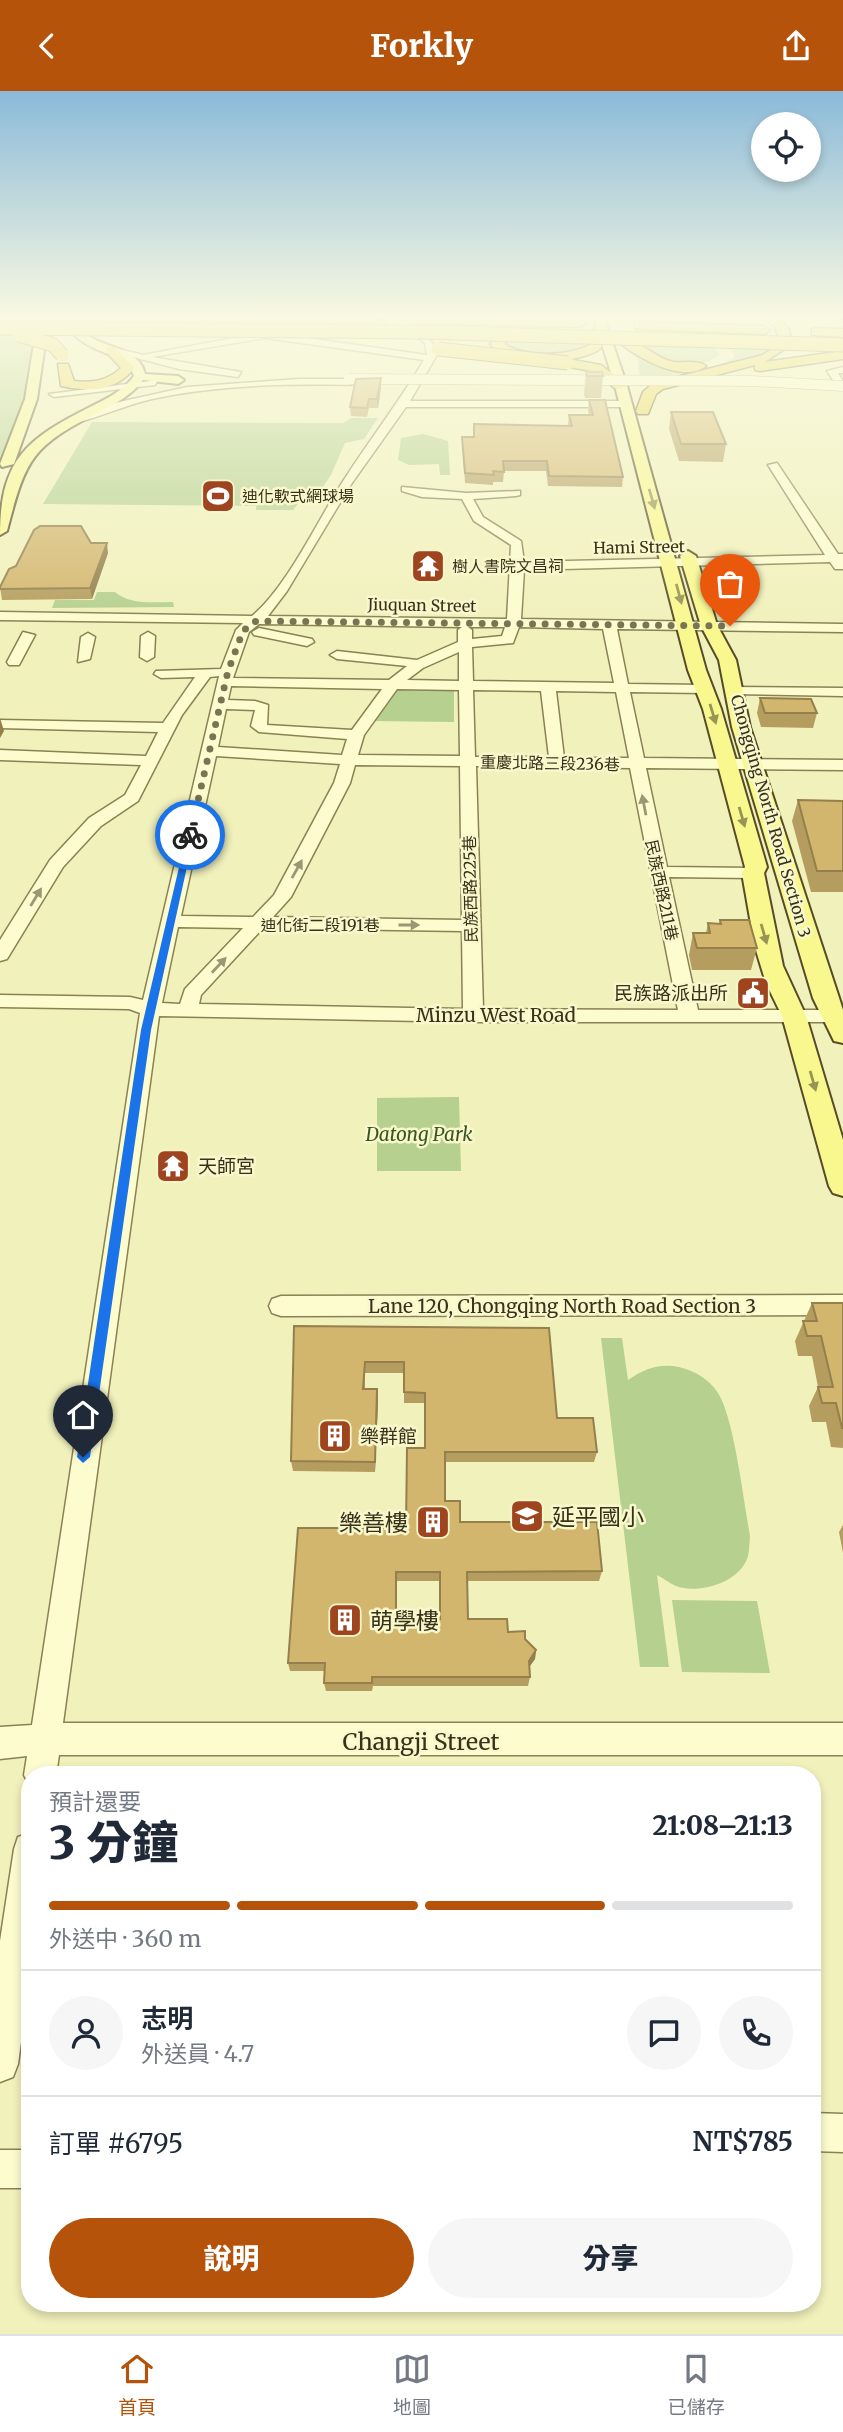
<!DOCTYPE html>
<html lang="zh-TW">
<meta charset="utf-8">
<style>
body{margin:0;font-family:Merriweather,"Noto Sans TC",serif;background:#f6f6f7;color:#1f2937;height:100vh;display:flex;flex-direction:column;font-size:26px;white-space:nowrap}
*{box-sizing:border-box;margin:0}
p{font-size:23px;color:#747a83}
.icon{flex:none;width:38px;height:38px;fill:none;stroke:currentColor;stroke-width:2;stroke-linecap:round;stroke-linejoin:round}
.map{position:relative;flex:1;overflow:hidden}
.side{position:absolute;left:21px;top:1675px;width:800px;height:546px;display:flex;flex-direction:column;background:#fff;border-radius:28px;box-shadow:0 4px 10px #0003}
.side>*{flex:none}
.tools{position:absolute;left:751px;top:21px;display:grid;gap:14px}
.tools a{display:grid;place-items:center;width:70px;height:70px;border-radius:50%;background:#fff;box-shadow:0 4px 10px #0003;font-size:35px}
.pin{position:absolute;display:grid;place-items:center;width:60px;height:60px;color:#fff;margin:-72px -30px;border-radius:50% 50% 50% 0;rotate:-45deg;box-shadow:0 0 7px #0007}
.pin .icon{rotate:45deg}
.courier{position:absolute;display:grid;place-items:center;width:70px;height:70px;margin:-35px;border:5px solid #1a73e8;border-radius:50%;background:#fff;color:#222;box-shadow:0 2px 9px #0007}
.overview em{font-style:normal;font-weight:800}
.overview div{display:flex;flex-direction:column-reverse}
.overview{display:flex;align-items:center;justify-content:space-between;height:119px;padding:0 28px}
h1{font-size:46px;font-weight:800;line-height:52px}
.bar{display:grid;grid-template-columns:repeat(4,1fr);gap:10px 7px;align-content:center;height:84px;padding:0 28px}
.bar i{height:9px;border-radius:5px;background:#e0e1e3}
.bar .selected{background:#b45309}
.bar p{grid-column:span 4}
.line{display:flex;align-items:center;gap:18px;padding:0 28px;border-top:2px solid #e0e1e3}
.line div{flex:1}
.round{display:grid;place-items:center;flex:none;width:74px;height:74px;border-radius:37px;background:#f6f6f7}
.button{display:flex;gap:14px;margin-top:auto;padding:14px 28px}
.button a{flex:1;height:80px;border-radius:42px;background:#b45309;color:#fff;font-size:28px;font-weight:800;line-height:80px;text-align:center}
.button a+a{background:#f6f6f7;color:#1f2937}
header{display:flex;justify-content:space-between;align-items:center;height:91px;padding:0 28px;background:#b45309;color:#fff;font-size:32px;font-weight:800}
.dock{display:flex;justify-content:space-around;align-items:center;height:98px;border-top:2px solid #e0e1e3;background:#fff;font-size:19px;color:#747a83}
.dock a{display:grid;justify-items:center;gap:4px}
.dock .selected{color:#b45309}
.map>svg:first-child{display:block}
.green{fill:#b5d08f}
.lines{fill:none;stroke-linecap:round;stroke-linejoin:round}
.minor-casing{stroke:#8a8154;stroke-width:3}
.major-casing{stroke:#574c29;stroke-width:4}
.highway-casing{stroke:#574c29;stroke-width:3}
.minor{fill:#fcfccf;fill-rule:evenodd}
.major{fill:#f9f88f;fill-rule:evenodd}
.highway{fill:#ead343;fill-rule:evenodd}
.minor-bridge-casing{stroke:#8a8154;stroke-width:11;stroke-linecap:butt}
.highway-bridge-casing{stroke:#574c29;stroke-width:15;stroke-linecap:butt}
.minor-bridge{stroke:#fcfccf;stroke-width:10}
.highway-bridge{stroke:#ead343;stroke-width:13}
.wall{fill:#b59d5f;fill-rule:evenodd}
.shaded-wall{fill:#947f4d}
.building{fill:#d3b66e;stroke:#947f4d;stroke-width:2;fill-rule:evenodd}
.oneway{fill:#989554}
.oneway2{fill:#9a9774}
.route{fill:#1a73e8}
.done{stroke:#797553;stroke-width:7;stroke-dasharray:0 12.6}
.labels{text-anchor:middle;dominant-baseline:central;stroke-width:5;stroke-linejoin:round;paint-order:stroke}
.far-poi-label{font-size:16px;fill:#38321a;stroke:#f8f8cc;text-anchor:start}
.far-street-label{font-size:16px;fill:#38321a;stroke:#f8f8cc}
.poi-label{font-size:19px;fill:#38321a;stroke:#f8f8cc;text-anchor:start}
.street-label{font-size:19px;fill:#38321a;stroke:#f8f8cc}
.park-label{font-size:19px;font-style:italic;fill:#38561f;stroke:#f8f8cc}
.near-poi-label{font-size:23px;fill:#38321a;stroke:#f8f8cc;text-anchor:start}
.near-street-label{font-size:23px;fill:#38321a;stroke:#f8f8cc}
</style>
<header><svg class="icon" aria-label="back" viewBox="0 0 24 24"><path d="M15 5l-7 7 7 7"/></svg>Forkly<svg class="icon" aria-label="share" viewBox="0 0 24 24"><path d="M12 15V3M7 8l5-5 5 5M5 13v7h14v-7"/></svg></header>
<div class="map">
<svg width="843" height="2243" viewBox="0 0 843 2243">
<rect width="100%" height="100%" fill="#f1f1bc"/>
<path class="green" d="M0 224H44L21 315 0 373Z
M594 245 589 256C564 263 528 269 504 254L505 250Z
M632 247 711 254 719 263C709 278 668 275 654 266 646 261 639 253 632 247Z
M779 252C748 279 681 285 640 285L637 267C664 280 707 283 734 267V262L728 255Z
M351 327H378L364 348 345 352 331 384 322 397 304 405 293 419H256V415L43 413 92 331 343 332Z
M423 343 448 350 450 384H440L439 373 409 374 398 369 401 347Z
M97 501H115C130 514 154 511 173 511L174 516 52 517 55 509H94Z
M393 599 454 600V631L371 630Z
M459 1006 461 1080H377V1007Z
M601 1247H622L628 1289C644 1278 659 1272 679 1276 695 1280 709 1288 718 1302 734 1326 744 1413 750 1445 749 1454 750 1464 745 1472 734 1493 697 1503 676 1495 669 1492 663 1487 657 1484L669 1576H640Z
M672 1509 757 1510 770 1582 682 1581Z"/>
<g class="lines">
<g class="minor-casing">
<path id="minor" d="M388 224C407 224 431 245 438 262L410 310H625L630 313 625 316H406L352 392 287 500 268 525 507 528 511 454 474 430 462 408 422 406 402 400V396L466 402 520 400V404L516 405 473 408 483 426 521 450 524 471 825 464 768 374 777 372 838 463H843V478H835L830 471 524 479 521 528 843 533V541L617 538 628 593 704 594 711 598 704 602 630 601 644 667 843 669V679L646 677 667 776 753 777 762 782 753 787 669 786 698 919H843V931H473L159 925 63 1632H843V1664H59L56 1684H30V1696L24 1684 27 1665 0 1668V1636L32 1634 140 922 129 918 0 916V904L130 906 143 909 219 585 210 586 182 624 138 710 101 735 63 776 7 868 0 870V849L50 769 89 727 125 704 141 674 0 669V659L146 665 158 641 0 637V629L163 632 195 586 161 587 154 583 156 580 221 578 236 539 243 532 0 529V521L252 525C286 497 316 433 340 395 367 352 398 313 424 269L265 247 152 266 241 281 238 286 179 278 106 259 111 256 143 264 265 241 427 264 425 252ZM259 533 462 536 458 539V551L417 569 337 560 330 564 337 568 407 575 389 589 233 587 249 541ZM468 536H505L502 545 472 548V539ZM519 536 603 538 614 592 473 590 472 556 513 552ZM459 561V590L407 589 423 577ZM231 595 382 598 352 639 267 634 268 614 255 610 228 609ZM397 598 459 599 460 665 358 664 364 644ZM473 599 541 600 549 666H475ZM556 600 616 601 629 667H564ZM226 618 255 619 251 635 259 641 347 648 342 664 218 656ZM216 665 340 673 334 692 274 804 253 826 181 825ZM355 674 460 675 462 829 273 826 291 806 350 692ZM476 675 630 677 678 919 483 918ZM178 836 243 837 185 898 180 913 162 912ZM263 837 462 840 463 918 199 913 201 904Z
M836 224H843V228Z
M843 276V282H838L843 290 835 292 827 280Z
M299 288H376L381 291 376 294C301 293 226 292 152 308 126 314 102 325 76 332L71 329 110 313 187 296Z
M158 289 155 294 54 306 49 303Z
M259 537 312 548 314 551 307 555 254 544 252 541Z
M23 541 35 544 19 574H9L7 571Z
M148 541 155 545 154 566 147 570 140 566 141 545Z
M88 542 95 546 90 568 78 571 81 546Z
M734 596 843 597V605L729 603 727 600Z
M843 1204V1224L281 1225 272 1222 269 1215 272 1208 281 1205Z
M30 1742V1885L18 1973 13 1986 0 1991V1850L14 1758 18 1746Z
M812 2022 843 2023V2061L812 2060Z
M0 2059H30V2097H0Z"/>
</g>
<g class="major-casing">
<path id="major" d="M48 224H58L56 240 45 253 37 308 14 373 2 376 0 373 25 308 34 253 46 239Z
M64 224H74C82 261 138 249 145 283L178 285 184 289 178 293 143 289C132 304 115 313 99 321 31 356 26 367 7 440L0 444C0 369 26 348 90 316 106 308 123 300 134 285L128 271C104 260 70 254 64 224Z
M593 224H603L627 295 706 579 721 618 767 776 764 782 783 875 806 925 843 1049V1105L833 1102 829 1095 782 925 766 892 755 856 742 782 745 776 703 618 688 579 615 295Z
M688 460 696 465 717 534 736 569 750 636 843 919V952L834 950 813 907 732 636 719 569 701 535 680 465Z"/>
</g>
<g class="highway-casing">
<path id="highway" d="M761 224 780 227 789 239 792 253 765 271 843 260V268L760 280 755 279V274L663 298 656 303 648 323H638L636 320 643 301 653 292 763 264 780 252 775 236Z
M398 225 580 228 586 232 580 236 402 232 396 228Z
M144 227 379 228 385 232 379 236 148 234 144 233Z
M635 231 764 235 770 239 764 243 639 238 635 237Z
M601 232 607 236 600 258C577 274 510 275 490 253L501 243 538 238 542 239V245L508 249 504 253C526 267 567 265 590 254L595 236Z
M816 237 843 238V246L812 244V238Z
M620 246C634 244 655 268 674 271 685 272 698 269 706 275 684 293 638 267 620 252Z
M107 256H115L134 277C116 301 88 301 61 295L58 273H68L74 290C92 292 107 290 121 277L107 262Z
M568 268 601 274 628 295 616 298 592 280 563 275V269Z"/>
</g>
<use href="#minor" class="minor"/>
<use href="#major" class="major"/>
<use href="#highway" class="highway"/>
<g class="minor-bridge-casing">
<path id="minor-bridge" d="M349 288 752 290 843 295"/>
</g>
<g class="highway-bridge-casing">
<path id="highway-bridge" d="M0 237 422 241 843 254
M19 244 53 254 62 264
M438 258 568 272"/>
</g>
<use href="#minor-bridge" class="minor-bridge"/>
<use href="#highway-bridge" class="highway-bridge"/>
</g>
<path class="wall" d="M586 281 603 285 601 307H585L584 303Z
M381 287V296L378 317H369L367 326 351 325 350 316Z
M589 309 623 386 622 396 548 395 546 380H504L503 391H493V394L465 392 462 346H474L568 335 569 324H589L588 319Z
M671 321 726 353 723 371 679 370 669 338Z
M91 452 108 462 92 508 2 509 0 496Z
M760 607 817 622 813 637 761 636 757 622Z
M798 709 843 710V801H811L792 730Z
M720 829 757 857 751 879H692L689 864 693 842H706L708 832 719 833Z
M812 1212H843V1357L831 1356 826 1331H812L809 1315 818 1296 812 1265H798L795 1250Z
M294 1235 549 1237 557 1327 597 1361 594 1371H445V1410L460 1431 602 1480 599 1490H467L468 1528 508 1541 525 1548 536 1559 535 1568 529 1576 530 1586 528 1595H373L372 1600H326L324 1592 325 1580H290L288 1572 406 1437 425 1357V1312H404V1282H365V1298H377L378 1309 375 1381 293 1380 291 1370ZM397 1490H439L440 1528H396Z
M843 1434V1462L839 1441Z"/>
<path class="shaded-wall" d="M381 287V296L378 317 377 308Z
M107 452 108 462 92 508 90 497Z
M0 627 4 640 0 647Z
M377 1298 378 1309 375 1381V1371Z
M536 1559 535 1568 527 1579 529 1570Z"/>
<path class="building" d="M586 281H602L603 285H587Z
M381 287 377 308H369L367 317 350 316 356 288Z
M589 309H605L623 386 549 385 547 370H503L504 381 493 380 494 384 465 382 462 346H474V333L572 335 569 324H593Z
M671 321H713L726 353H681Z
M40 435H81L91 452H107L90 497 0 498V496L9 478 16 475 34 439Z
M760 607 811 608 817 622H765Z
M798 709 843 710V780H817Z
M720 829H749L757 857H697L693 842H710L708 832 721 833Z
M812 1212H843V1337H842L836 1312H822L818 1296H833L821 1245H807L803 1230H817Z
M294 1235 549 1237 557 1327H593L597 1361H445V1410H460V1431H597L602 1480 467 1481 468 1528H507L508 1541 525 1540V1548L536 1559 529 1570 530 1586H372V1592H324L325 1572H288L298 1437H406L407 1357H425V1302L404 1301V1271H365L363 1298H377L375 1371 291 1370ZM396 1481H440V1528H396Z"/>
<defs><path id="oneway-solid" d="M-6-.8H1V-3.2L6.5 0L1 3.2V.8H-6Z" transform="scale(1.75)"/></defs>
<g class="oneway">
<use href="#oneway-solid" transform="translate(652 408) rotate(74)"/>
<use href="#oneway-solid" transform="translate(679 503) rotate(75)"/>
<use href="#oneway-solid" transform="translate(713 623) rotate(73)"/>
<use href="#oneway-solid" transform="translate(742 726) rotate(74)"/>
<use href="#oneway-solid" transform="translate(764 843) rotate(74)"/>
<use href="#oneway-solid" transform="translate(813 990) rotate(74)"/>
</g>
<g class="oneway2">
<use href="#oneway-solid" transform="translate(644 714) rotate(-101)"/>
<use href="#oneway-solid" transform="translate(297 778) rotate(-61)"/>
<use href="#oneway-solid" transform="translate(36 806) rotate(-59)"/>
<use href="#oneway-solid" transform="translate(409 834)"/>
<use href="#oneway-solid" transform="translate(219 874) rotate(-47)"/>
</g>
<linearGradient id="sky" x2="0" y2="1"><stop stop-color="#8bbad9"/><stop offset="0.42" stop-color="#f9f9e1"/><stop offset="1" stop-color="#f9f9e1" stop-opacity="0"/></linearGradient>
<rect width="843" height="538" fill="url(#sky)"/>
<path class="route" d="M187 742 194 744 151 939 90 1366 83 1372 77 1366 141 939Z"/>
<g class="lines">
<path class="done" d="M190 744 228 580 243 540 256 530 730 535"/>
</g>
<defs>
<g id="stadium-square" transform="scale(1.75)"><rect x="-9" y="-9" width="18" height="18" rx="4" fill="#9e441f" stroke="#f8f8cc"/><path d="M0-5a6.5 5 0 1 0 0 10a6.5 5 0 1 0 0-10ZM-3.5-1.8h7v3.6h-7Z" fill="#fff"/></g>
<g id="temple-square" transform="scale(1.75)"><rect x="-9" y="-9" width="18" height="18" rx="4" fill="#9e441f" stroke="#f8f8cc"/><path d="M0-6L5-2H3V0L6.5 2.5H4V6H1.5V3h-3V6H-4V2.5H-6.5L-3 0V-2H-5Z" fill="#fff"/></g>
<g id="civic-square" transform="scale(1.75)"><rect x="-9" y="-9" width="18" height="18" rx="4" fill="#9e441f" stroke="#f8f8cc"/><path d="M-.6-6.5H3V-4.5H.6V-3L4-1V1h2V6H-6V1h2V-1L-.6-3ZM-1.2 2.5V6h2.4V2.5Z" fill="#fff"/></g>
<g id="building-square" transform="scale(1.75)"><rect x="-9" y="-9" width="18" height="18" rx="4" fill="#9e441f" stroke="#f8f8cc"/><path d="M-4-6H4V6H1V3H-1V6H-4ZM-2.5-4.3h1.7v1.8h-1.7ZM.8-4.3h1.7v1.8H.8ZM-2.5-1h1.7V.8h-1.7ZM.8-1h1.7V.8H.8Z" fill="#fff"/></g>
<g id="school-square" transform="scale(1.75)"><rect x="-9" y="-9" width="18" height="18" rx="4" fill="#9e441f" stroke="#f8f8cc"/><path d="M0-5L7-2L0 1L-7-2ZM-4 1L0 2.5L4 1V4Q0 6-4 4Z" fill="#fff"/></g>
</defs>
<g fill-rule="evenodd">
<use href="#stadium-square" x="218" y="405"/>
<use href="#temple-square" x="428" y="475"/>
<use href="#civic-square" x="753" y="902"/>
<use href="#temple-square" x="173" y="1075"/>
<use href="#building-square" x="335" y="1345"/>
<use href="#school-square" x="527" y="1425"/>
<use href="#building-square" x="433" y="1431"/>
<use href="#building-square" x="345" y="1529"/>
</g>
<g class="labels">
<g class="far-poi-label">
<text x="242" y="405">迪化軟式網球場</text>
<text x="452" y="475">樹人書院文昌祠</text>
</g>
<g class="far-street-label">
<text transform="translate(639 456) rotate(-1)">Hami Street</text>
<text transform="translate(422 514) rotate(1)">Jiuquan Street</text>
<text transform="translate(550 672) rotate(1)">重慶北路三段236巷</text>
<text transform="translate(771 725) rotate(74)">Chongqing North Road Section 3</text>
<text transform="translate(470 798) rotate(-91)">民族西路225巷</text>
<text transform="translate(662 799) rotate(78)">民族西路211巷</text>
<text x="320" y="834">迪化街二段191巷</text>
</g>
<g class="poi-label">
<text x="728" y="902" text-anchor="end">民族路派出所</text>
<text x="198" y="1075">天師宮</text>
<text x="360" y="1345">樂群館</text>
</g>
<g class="street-label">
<text x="496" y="924">Minzu West Road</text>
<text x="562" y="1215">Lane 120, Chongqing North Road Section 3</text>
</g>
<g class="park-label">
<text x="419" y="1043">Datong Park</text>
</g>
<g class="near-poi-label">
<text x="552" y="1425">延平國小</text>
<text x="408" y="1431" text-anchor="end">樂善樓</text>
<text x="370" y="1529">萌學樓</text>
</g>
<g class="near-street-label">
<text x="421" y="1650">Changji Street</text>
</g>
</g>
</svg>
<div class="tools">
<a><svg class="icon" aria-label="locate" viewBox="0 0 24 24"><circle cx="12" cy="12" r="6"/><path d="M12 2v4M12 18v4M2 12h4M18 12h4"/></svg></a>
</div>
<div class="pin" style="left:730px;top:535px;background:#ea580c"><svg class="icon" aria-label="bag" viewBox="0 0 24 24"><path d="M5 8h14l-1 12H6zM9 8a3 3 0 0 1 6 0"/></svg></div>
<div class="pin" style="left:83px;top:1366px;background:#1f2937"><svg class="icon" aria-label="home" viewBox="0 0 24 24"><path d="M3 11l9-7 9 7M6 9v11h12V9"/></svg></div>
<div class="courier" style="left:190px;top:744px"><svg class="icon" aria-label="bike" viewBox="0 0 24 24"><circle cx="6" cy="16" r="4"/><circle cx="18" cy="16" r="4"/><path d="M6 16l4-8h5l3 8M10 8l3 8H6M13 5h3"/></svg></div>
<section class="side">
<div class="overview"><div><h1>3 分鐘</h1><p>預計還要</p></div><em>21:08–21:13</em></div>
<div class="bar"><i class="selected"></i><i class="selected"></i><i class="selected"></i><i></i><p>外送中 · 360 m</p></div>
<div class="line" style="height:126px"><a class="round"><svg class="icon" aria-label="person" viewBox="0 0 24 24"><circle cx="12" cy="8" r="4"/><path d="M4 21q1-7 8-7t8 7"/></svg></a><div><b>志明</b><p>外送員 · 4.7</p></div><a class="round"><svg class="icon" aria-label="chat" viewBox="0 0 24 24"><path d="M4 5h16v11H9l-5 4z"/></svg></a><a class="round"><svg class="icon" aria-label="phone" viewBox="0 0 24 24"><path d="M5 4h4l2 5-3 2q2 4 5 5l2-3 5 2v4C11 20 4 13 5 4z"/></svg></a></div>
<div class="line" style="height:91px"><div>訂單 #6795</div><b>NT$785</b></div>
<div class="button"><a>說明</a><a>分享</a></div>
</section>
</div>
<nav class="dock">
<a class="selected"><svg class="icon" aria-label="home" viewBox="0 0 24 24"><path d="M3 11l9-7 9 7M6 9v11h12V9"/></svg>首頁</a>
<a><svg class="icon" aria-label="map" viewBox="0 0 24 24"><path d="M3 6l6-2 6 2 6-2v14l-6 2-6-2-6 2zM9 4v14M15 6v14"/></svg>地圖</a>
<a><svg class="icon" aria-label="saved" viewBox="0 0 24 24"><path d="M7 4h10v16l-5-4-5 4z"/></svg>已儲存</a>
</nav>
